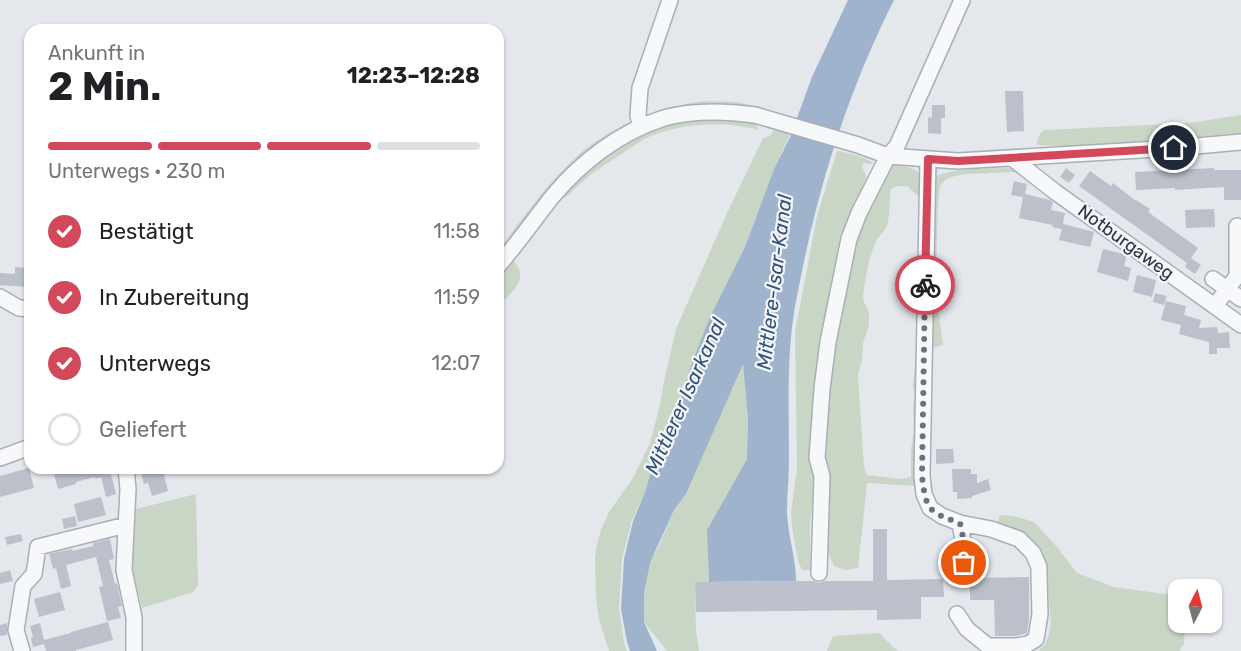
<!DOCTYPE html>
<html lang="de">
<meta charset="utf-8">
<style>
body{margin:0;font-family:Rubik,sans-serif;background:#f6f6f6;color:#202124;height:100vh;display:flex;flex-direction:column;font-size:22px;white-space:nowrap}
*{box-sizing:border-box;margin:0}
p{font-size:20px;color:#757577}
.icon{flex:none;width:33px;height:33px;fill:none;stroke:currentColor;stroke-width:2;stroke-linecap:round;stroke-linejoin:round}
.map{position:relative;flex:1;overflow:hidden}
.sheet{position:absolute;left:24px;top:24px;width:480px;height:450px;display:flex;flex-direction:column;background:#fff;border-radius:18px;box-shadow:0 2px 4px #0004}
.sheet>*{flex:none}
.needle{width:39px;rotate:6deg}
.buttons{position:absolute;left:1168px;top:579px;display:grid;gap:12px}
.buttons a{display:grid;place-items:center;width:54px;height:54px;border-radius:12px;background:#fff;box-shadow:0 2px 4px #0004;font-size:30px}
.pin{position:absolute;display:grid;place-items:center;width:51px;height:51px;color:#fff;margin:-26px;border:3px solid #fff;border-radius:50%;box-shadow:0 2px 6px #0007}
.courier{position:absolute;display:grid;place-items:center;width:60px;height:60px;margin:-30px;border:4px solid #d1495b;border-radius:50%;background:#fff;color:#222;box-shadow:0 2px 8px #0007}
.head em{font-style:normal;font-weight:700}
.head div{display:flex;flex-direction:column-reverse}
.head{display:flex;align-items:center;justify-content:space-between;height:102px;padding:0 24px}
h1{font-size:39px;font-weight:700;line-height:45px}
.bar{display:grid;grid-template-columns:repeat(4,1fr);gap:9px 6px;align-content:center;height:72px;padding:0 24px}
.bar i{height:8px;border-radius:4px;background:#e0e0e0}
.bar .selected{background:#d1495b}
.bar p{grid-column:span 4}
ol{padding:0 24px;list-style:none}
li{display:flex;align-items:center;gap:18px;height:66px}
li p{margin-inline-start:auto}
li .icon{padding:6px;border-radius:50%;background:#d1495b;color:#fff;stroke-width:4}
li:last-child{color:#757577}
li i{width:33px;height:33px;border:3px solid #e0e0e0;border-radius:50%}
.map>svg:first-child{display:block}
.green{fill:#c9d6c5;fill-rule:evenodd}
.water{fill:#9fb4cc}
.building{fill:#bbc0ca}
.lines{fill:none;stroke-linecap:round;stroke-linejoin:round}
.minor-casing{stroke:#a9aeb7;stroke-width:18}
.minor{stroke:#f7f8fa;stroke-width:15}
.done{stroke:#6c737f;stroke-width:6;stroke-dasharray:0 10.8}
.route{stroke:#d1495b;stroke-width:8}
.labels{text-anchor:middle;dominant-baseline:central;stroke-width:4.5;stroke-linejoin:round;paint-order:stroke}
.street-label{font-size:18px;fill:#2b3445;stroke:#f4f6f9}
.water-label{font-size:20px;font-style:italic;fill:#34527a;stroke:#f4f6f9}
</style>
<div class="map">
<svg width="1241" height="651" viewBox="0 0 1241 651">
<rect width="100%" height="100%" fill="#e4e7ec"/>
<path class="green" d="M704 101 736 102 765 108 766 110 659 114 653 112 685 104Z
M1241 115V133L1152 141 1061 146 1037 145C1037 139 1039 134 1044 130L1189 123Z
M700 119 751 122 755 124 759 130C722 120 679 123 644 139L591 174 565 198 563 195 574 181 623 143 663 126Z
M629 122V125L498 258V251C522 219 546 185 575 158 591 143 610 132 629 122Z
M775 128 791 132 774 169 745 247 689 371 675 419 653 465 645 492 632 520 622 559 619 607 624 643 627 651H609L599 619 596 597 595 558 597 544 601 530 609 512 633 478 650 443 660 405 664 381 676 329 728 211 763 138 770 136Z
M837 151C849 153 865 156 874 164L864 163 862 166 866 176 860 198 814 456V492L810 523V570H802L798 561 792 527 791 512 797 469 795 332 817 216Z
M891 165C904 167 917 165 922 179L917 486 867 483 858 568 846 570 834 566 826 547 824 523 828 487 825 470 827 445 825 419V392L830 348 853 241 864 213 884 171ZM897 186H907L919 197 921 222V261L920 274 915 291 920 306 919 319 913 386 915 396 913 406 914 433 911 449V477L900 479 867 475 864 467 858 375 862 360 863 343 869 325V313L864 302 863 297C865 278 868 259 876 242 879 234 887 230 888 222 890 211 889 200 891 189Z
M1012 168 1015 169 1017 172 966 174 951 177 945 180 940 186 938 203 936 274 938 309 943 345 929 349 932 178C954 167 988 169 1012 168Z
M512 260C531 275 513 295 498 304V274Z
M743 362 748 419 747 459 707 530 709 582H695L696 631 699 651H667L644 622V594L650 563 660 544 674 510 686 494Z
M196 494 198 585 193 592 142 608 132 566 136 509Z
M1000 515 1014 516 1034 522 1057 547 1077 573 1114 587 1179 596V622L1185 623 1184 644 1179 651H1038L1045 645 1049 634 1051 623 1047 577 1043 565 997 525Z
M879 633 894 648 899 651H827L833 636Z"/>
<path class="water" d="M848 0H894C854 79 825 165 806 252 801 277 795 302 792 327 787 371 789 415 789 459 789 477 787 495 787 513 788 536 796 558 796 581L709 582 707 530 747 459 748 419 743 364 686 494 674 510 650 563 644 594V622L657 651H630L627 642 621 609 624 559 633 521 645 492 653 465 675 419 689 371 710 317 745 247 774 169 790 137 812 77Z"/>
<path class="building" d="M1005 91H1023L1024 131 1007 132Z
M932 105H945V118H941V134L928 133V117L932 118Z
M1066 168 1075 175 1069 183 1060 177Z
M1214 168V170H1241V200H1224V187L1175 190V188L1136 190 1135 172Z
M1090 171 1111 186 1113 183 1136 201V200L1150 209 1148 212 1198 248 1191 258 1201 265 1195 274 1185 267 1187 263 1079 186Z
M1014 181 1027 184 1025 194 1050 200 1053 202 1051 210 1065 213 1062 229 1052 227 1053 225 1019 218 1023 197 1011 195Z
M1214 209 1215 227 1186 228 1185 210Z
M1063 224 1094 232 1090 247 1059 240Z
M1103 249 1127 255 1124 266 1131 268 1128 281 1097 272Z
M15 267 30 268V287L0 285V273L13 274 15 273Z
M1137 275 1156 280 1152 297 1133 292Z
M1155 293 1167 296 1164 305 1153 302Z
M1166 301 1186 306 1184 315 1201 320 1199 328 1217 327 1218 333 1229 332 1230 348H1217V354H1209V342L1179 334 1181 325 1161 320Z
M936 449H953L954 463 936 464Z
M29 468 34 488 0 497V476Z
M60 468H116L117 472 111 474 116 494 106 497 101 477 95 479V477L76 482V484L58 489 53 470Z
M146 468H155L157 473 163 471 168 491 152 496 148 483 144 484 140 470Z
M952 469H971V474H977V483L988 479 991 490 972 496V498L957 499V492H953Z
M101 497 106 515 78 522 74 504Z
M75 516 77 526 64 529 62 519Z
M873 529H887V580L943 579 944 597H921V619L877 620V610L696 612 695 582 813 581 819 583 825 581H873Z
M21 534 23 541 7 545 5 537Z
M110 539 114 559 109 560 115 584 117 583 122 606 118 607 121 618 107 621 99 587 103 586 96 557 66 565 71 586 61 589 56 568 53 569 49 554 72 549 73 551 93 546V543Z
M10 570 13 581 0 584V573Z
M1029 577V619L1027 633 1016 636H995L994 600H970V578Z
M60 592 65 610 39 617 34 599Z
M108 622 113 640 76 650V651H46L44 644 33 647 31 638 33 637 30 626 40 623 44 640 71 633V632Z
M7 623V635L0 636V625Z"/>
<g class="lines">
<g class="minor-casing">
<path id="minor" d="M641 127 638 116 640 88 670 0
M1012 158 1054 191 1241 325
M928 159 922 476 924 494 930 508 942 516 960 523 991 529 1019 539 1033 553 1039 567V576L1040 614 1036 639 1028 644 1017 646H988L967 629 957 614
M498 266C517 244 534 220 552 197 581 162 620 132 664 118 692 110 726 111 755 115L858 145 888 156 958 161 1174 148 1241 142
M1213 279 1241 299
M0 297 19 308 30 309
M1215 306 1237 276V226
M0 458 30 447
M126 468 128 489 124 570 134 617V651
M819 573 822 476 817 458 822 389 828 342 849 239 859 213 888 156 897 146 962 0
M960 578C965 558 964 543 960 523
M22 651 16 630 23 586 34 574 38 547 126 525"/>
</g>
<use href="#minor" class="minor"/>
</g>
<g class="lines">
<path class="done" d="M925 285 922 476C926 510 928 512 960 523L964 542V563"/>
<path class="route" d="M925 285 928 159 958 161 976 160 1174 148"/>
</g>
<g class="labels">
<g class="street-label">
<text transform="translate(1126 242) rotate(36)">Notburgaweg</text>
</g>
<g class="water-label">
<text transform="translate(774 282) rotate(-83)">Mittlere-Isar-Kanal</text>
<text transform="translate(685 396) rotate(-66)">Mittlerer Isarkanal</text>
</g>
</g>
</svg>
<div class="buttons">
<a><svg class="needle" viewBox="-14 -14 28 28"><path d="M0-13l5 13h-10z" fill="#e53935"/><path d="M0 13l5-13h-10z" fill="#757577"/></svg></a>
</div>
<div class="pin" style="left:964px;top:563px;background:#ea580c"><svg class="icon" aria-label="bag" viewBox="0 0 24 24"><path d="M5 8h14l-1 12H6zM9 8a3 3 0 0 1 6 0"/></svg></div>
<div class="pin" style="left:1174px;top:148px;background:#1f2937"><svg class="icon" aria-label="home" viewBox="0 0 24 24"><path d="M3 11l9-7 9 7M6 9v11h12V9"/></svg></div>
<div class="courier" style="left:925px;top:285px"><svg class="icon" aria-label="bike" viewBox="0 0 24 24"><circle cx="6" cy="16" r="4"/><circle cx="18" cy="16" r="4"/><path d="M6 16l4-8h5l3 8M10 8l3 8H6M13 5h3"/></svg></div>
<section class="sheet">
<div class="head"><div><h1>2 Min.</h1><p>Ankunft in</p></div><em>12:23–12:28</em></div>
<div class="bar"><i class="selected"></i><i class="selected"></i><i class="selected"></i><i></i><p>Unterwegs · 230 m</p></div>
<ol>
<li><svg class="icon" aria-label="check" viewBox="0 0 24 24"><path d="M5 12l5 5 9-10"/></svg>Bestätigt<p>11:58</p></li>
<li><svg class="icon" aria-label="check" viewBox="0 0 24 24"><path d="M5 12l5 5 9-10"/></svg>In Zubereitung<p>11:59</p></li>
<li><svg class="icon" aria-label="check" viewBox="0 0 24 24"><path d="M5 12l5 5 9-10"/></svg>Unterwegs<p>12:07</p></li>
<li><i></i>Geliefert</li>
</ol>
</section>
</div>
